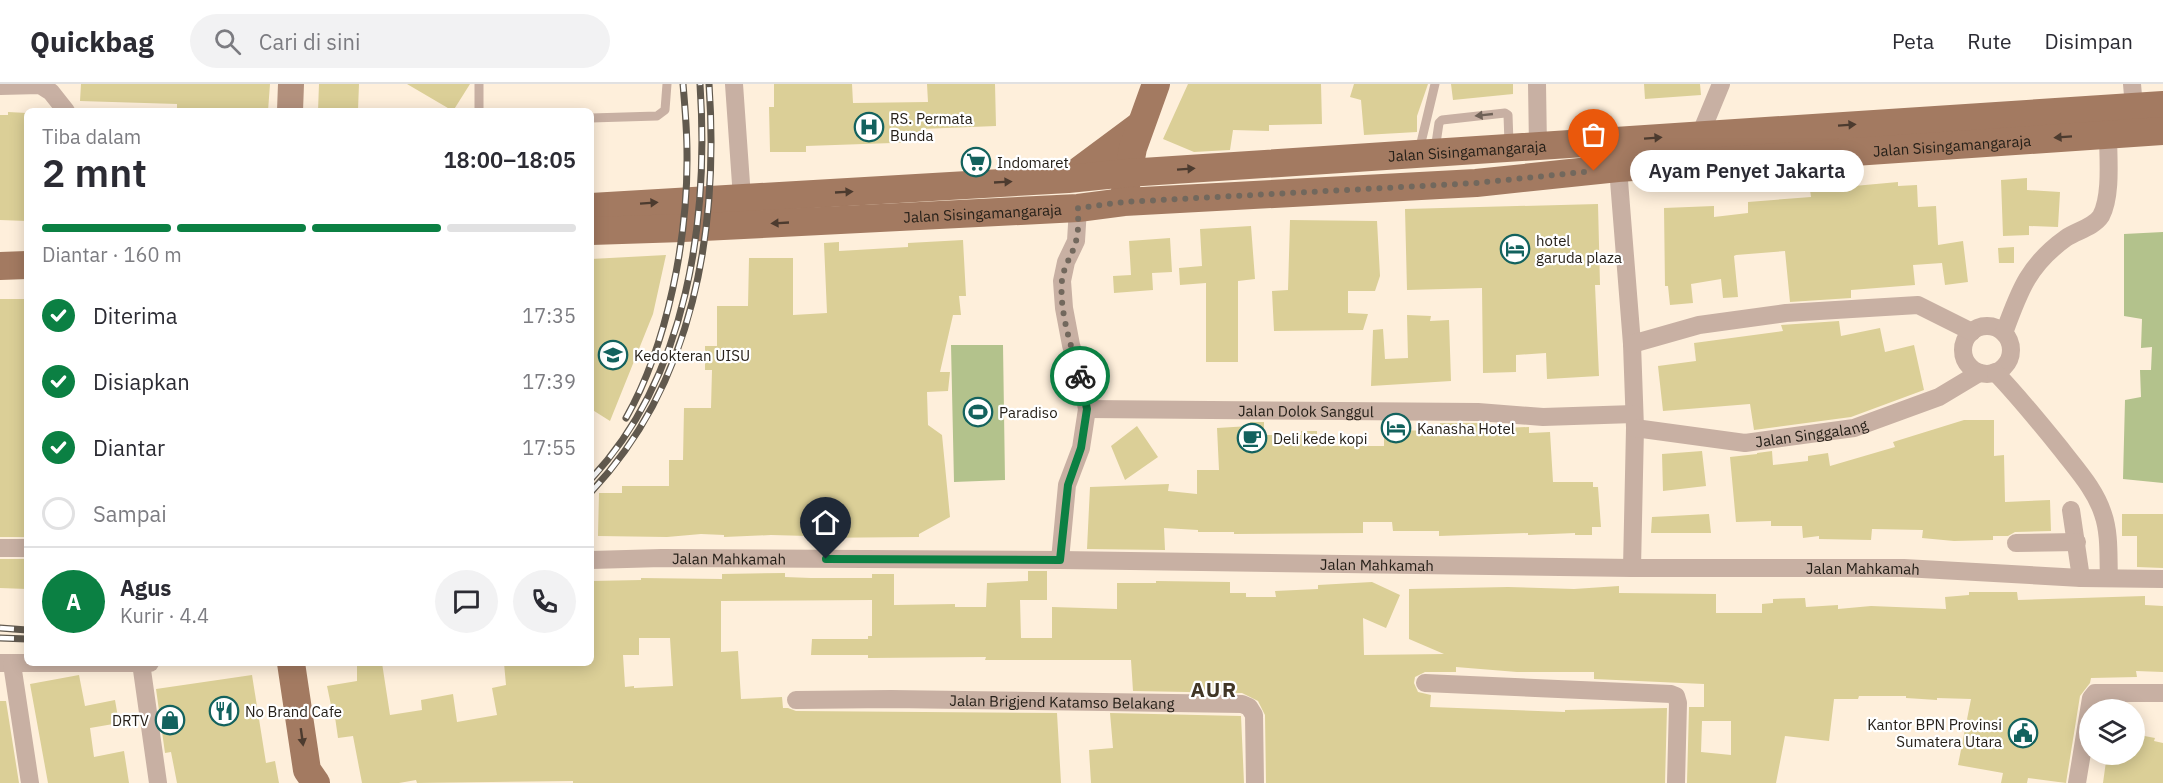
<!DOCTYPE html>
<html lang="id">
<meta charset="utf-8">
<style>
body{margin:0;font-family:"IBM Plex Sans",sans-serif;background:#f2f2f3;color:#2b2b33;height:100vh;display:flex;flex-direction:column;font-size:22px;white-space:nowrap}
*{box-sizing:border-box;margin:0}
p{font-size:20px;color:#7c7c81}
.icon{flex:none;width:33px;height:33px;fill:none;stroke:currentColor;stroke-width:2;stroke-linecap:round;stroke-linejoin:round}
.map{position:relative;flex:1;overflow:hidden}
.details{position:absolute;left:24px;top:24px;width:570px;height:558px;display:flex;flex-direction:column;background:#fff;border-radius:9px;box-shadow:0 3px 15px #0003}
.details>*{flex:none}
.controls{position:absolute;left:2079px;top:615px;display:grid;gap:12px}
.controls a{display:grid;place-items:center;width:66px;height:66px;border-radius:50%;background:#fff;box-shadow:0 3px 15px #0003;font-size:30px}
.pin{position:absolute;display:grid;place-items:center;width:51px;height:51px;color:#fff;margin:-62px -26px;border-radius:50% 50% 50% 0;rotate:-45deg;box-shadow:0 0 6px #0007}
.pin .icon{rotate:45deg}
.courier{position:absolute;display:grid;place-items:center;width:60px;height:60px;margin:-30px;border:4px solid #0b8043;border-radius:50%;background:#fff;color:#222;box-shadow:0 2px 8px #0007}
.bubble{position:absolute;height:42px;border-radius:21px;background:#fff;box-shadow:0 3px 15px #0003;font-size:20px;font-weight:600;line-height:42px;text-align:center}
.head em{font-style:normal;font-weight:600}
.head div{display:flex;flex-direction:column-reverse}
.head{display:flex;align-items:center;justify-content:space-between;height:102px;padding:0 18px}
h1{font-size:39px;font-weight:600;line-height:45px}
.bar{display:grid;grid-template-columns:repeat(4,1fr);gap:9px 6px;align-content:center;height:72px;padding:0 18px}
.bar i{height:8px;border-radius:4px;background:#e1e1e2}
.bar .current{background:#0b8043}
.bar p{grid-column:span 4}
.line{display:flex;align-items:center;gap:15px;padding:0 18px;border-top:2px solid #e1e1e2}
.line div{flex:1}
.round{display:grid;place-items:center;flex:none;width:63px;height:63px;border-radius:32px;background:#f2f2f3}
ol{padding:0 18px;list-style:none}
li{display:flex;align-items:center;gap:18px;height:66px}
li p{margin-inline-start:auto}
li .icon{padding:6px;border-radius:50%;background:#0b8043;color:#fff;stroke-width:4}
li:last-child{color:#7c7c81}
li i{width:33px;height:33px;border:3px solid #e1e1e2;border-radius:50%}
header{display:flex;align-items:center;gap:36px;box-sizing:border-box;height:84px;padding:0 30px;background:#fff;border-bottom:2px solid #e1e1e2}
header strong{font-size:28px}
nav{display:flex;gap:33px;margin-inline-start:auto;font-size:21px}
.search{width:420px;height:54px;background:#f2f2f3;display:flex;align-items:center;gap:15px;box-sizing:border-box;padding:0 21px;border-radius:33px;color:#7c7c81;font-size:22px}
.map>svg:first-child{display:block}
.water{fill:#b3c28c}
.building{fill:#dbcf97;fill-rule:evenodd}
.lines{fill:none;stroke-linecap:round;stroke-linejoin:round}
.lane{stroke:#c8b0a3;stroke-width:9}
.street{stroke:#c8b0a3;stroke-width:18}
.secondary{stroke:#b3917d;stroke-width:26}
.primary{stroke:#a37a61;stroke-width:28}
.rail-casing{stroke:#61594e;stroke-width:7}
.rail{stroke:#fff;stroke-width:4.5;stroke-dasharray:14;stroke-linecap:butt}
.oneway{fill:#6f6157}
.oneway2{fill:#4c3b2f}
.done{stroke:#72685d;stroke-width:6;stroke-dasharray:0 10.8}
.route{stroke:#0b8043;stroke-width:8}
.labels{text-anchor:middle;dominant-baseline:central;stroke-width:4.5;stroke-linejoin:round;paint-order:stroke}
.poi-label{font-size:15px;fill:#262019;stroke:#fff;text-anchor:start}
.street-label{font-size:15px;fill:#262019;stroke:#fff}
.district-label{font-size:21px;font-weight:bold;letter-spacing:1.5px;fill:#413626;stroke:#fff}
</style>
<header>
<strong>Quickbag</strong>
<div class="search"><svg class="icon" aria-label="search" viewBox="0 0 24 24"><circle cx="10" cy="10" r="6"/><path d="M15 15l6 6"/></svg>Cari di sini</div>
<nav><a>Peta</a><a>Rute</a><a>Disimpan</a></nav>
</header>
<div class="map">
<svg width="2163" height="699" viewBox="0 0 2163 699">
<rect width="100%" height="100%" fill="#feefdb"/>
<path class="water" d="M2163 148V399L2123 395 2125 316 2141 313 2140 286H2151L2152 263 2141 264 2142 235 2124 232V150Z
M951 261H1003L1005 396 954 398Z"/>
<path class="building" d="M81 0H270L268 27H224L177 24V20L80 17Z
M319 0H359L358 26 318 27Z
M407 0H470L453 27Z
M774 0H852L853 19 928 18 927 0H995L996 42 921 45V58L806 62V68H770L769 23H774Z
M1188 0H1321L1322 40 1269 41V47L1233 46 1230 66 1194 68 1163 55Z
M1354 0H1428L1417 32V48L1364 51 1361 16 1350 13Z
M1451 0H1513V10L1453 16Z
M1644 0H1700L1701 11 1645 15Z
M8 28 27 29 25 78H27V137L0 136V31H8Z
M2027 94V106L2060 108 2058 143 2029 142V151L2003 152 2001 96Z
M1898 98V102L1917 101 1918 123 1936 122 1938 161 1963 157 1968 198 1945 201 1942 179 1913 181 1915 201 1851 206V214L1790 218 1785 167 1736 171 1734 172 1738 213 1723 214 1721 195 1691 200 1693 219 1670 221 1668 202H1665L1664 124 1714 122V133L1748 129V118L1811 113 1810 106Z
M1598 120 1600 201H1595L1599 292 1547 295 1546 269 1516 271V288L1483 289 1482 204 1407 206 1405 125Z
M1290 136 1377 137 1380 192 1375 207H1348V229L1368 230 1363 246 1274 247 1272 207 1288 206Z
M1251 142 1255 195 1238 197V278H1206V199L1180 201 1179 184 1202 182 1200 145Z
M1170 154 1172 188 1152 189 1153 206 1114 209 1113 192 1131 191 1129 157Z
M963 156 966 212H959L961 231H953L940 288H950L948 307 927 308 928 341 942 351 950 433 919 450V453L808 454V452L771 451 724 453V451L701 450 667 453 598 452 599 409H622V402H669V376H683L684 324H711L712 286H705V262H717V222H748L749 174H793V231L827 229 824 159 839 158V167L908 163V159Z
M2014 163V179H1999L1998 164Z
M666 171 653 230 610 337 591 325V175Z
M0 215H27V453H0Z
M1407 231 1431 232 1430 237 1449 236 1451 297 1371 302 1373 246 1383 245 1385 275 1408 274Z
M1839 237 1841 252 1880 244 1885 268 1914 261 1924 306 1851 333 1754 346 1750 320 1663 327 1658 282 1696 277 1694 259 1783 247 1781 241Z
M1964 336H1994V372L2004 371 2005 418 2050 416 2051 447 2015 448 2008 452H1993V456L1954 457 1922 454 1923 446 1872 445 1871 456 1819 455V452L1803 454 1802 442H1771V437L1736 438 1730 373 1757 370V369L1772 367 1773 381 1808 377V372L1828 369 1830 382 1895 363 1893 358Z
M1250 338H1264V351H1301V347H1317V351H1331V362H1384V346L1440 347V339H1478L1501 341 1502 344 1529 343V349L1550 348 1553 398H1593V403H1598L1601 443H1592V451H1575V449L1528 451V449L1439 452V447H1393L1392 438H1363V449L1234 450V448H1198V446L1164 444 1165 466 1087 465 1090 403 1169 400 1168 407 1197 410V386H1219L1217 344 1250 342Z
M1137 342 1158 373 1125 396 1111 362Z
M1702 367 1706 402 1663 407 1662 370Z
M1709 430 1711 449H1651L1652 433Z
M2122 430H2163V484L2137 483V452H2122Z
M0 475H27V505L0 504Z
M1028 487H1047V516H1020L1021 554H1052V523L1117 525V499H1156V497L1230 498V509H1246V513H1276L1275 507 1318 505V501L1372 498 1400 511 1386 544 1363 534 1364 571 1444 570 1409 555V505L1508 503 1574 505 1619 502V509L1716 510V529H1762V520L1773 519V515L1805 514 1806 523 1838 521V525L1871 522 1946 525 1945 513 1969 511V508H2017L2018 516 2145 512V521L2163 522V588L2136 587 2137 593 2091 594 2090 599 2080 612 2066 699 2028 694 2027 699H2001L2003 689 1958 681 1971 615 1937 614V616L1906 614V612H1859L1858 615H1834L1829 657 1785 652 1776 699H1687L1689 623H1704V600L1594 595V588H1517L1456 583V588H1425L1415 593 1414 599 1418 608 1431 611 1430 623 1565 628V626L1667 624 1665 699H1266L1265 631 1258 617 1242 609 1133 607 1131 576H985L986 573 868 574V571H811L812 555H868V552H872V516L721 517V568L738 567 741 615 782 613 783 624H788L796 627 1057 629 1061 699H573V697L417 699 416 696 399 699H362L353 652 338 654 334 626H332L327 602 357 597V579H382L390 631 422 626 421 616 453 610 457 638 497 631 492 604 506 601 504 579H591V497L641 496V494L722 495V490L785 489V493L811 494H872V490H894V521L955 520V523H986L987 499 1028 497ZM639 554H670L673 602 634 604V602L625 603 623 571H639ZM1702 637H1731V671L1701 668Z
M79 591 85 622 115 616 119 639 90 644 94 673 124 667 129 699H48L30 600Z
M252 591 266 679 275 677 279 699H177L171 668 165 669 156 605Z
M0 617H6L19 699H0Z
M1110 629 1241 632 1244 699H1091L1089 666 1113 664Z
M2134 650 2155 654 2154 657 2163 659V699H2103L2107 670 2131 674V670H2134Z"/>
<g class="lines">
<path class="lane" d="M479 0V27
M591 34 657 32 665 26 667 0
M1435 66 1439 39 1442 36 1505 29 1508 31 1509 59
M1419 67 1435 0"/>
<g class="street">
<path d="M734 0 742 114"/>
<path d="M1537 0 1538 63"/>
<path d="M2132 0 2134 23"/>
<path d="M0 2 40 1 51 8 66 27"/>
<path d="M1700 51 1721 0"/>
<path d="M1618 84 1632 260 1635 344 1632 484"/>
<circle cx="1987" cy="266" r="24"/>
<path d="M2004 249C2019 208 2028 181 2066 154 2076 147 2094 143 2101 132 2112 111 2108 73 2108 50"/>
<path d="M1632 260 1699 241 1786 229 1918 221 1972 248"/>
<path d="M1995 288C2019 313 2040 339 2061 365 2077 386 2095 405 2103 430 2110 450 2108 474 2109 494"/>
<path id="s1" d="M1087 325 1478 328 1543 333 1634 330"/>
<path id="s2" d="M1635 344 1745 359 1854 344 1939 313 1979 289"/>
<path d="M2071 426 2081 494"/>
<path d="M2016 459 2077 458"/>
<path d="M0 464H27"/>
<path id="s3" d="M591 476 662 474 1060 476 1632 484H1904L2081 494 2163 495"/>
<path d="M1060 476 1067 401 1081 364 1087 325 1081 293 1071 261 1064 224 1062 197 1066 178 1076 157 1078 124"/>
<path d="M0 579H150"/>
<path d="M141 579 158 699"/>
<path d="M12 580 30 699"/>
<path d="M1425 599 1671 610 1676 612 1678 619 1676 699"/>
<path id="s4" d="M796 616 891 615 1242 620 1249 623 1254 631 1255 699"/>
<path d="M2077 699 2091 614 2095 609H2163"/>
</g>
<path class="secondary" d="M290 27 291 0"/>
<g class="primary">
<path d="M1069 94 1139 42"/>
<path d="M1125 107 1133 64 1156 0"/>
<path id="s5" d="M591 123 1068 95 1127 89 2163 21"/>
<path id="s6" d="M591 147 683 144 1078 124 1124 118 1476 99 1618 84 2163 47"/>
<path d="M0 182 27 181"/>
<path d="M291 579 307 686 316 699"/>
</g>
<g class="rail-casing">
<path id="rail" d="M626 334C668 260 688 153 687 69 687 46 685 23 683 0
M591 395C688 291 709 136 700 0
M591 408C694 299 719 145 709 0
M0 544 27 546
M0 554 27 555"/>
</g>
<use href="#rail" class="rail"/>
</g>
<defs><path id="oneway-solid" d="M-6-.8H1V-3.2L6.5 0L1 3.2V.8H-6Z" transform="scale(1.5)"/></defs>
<use class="oneway" href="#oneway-solid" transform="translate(1484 31) rotate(174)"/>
<g class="oneway2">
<use href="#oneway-solid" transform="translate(1847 41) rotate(-4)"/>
<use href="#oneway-solid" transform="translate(2063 53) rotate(176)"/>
<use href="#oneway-solid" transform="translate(1653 54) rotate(-4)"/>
<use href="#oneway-solid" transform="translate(1186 85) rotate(-4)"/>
<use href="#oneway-solid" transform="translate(1003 98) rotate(-3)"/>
<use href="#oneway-solid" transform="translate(844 108) rotate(-3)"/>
<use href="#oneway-solid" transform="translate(649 119) rotate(-4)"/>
<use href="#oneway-solid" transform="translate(780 139) rotate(177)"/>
<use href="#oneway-solid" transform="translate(302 653) rotate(82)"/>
</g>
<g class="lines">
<path class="done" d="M1080 292C1071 262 1059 227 1062 196 1064 181 1073 170 1076 157 1079 147 1078 134 1078 124L1124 118 1476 99 1594 87"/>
<path class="route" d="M826 475 1060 476 1068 401 1081 364 1087 325 1080 292"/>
</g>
<defs>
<g id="hospital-ring" transform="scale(1.5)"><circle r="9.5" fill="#fff" stroke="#13625e" stroke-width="1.5"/><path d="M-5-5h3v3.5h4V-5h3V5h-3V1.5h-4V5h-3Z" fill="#13625e"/></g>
<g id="supermarket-ring" transform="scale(1.5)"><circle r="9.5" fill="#fff" stroke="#13625e" stroke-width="1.5"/><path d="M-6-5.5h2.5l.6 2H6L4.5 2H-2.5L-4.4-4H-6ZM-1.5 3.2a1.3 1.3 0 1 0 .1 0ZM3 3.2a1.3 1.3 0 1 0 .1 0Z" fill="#13625e"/></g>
<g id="hotel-ring" transform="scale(1.5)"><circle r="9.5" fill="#fff" stroke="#13625e" stroke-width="1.5"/><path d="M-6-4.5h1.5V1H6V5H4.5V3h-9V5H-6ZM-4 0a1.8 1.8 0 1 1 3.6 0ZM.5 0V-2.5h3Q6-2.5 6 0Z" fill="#13625e"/></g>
<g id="university-ring" transform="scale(1.5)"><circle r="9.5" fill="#fff" stroke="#13625e" stroke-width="1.5"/><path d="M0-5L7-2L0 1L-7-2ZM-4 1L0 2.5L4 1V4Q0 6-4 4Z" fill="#13625e"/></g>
<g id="stadium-ring" transform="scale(1.5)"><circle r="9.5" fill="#fff" stroke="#13625e" stroke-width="1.5"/><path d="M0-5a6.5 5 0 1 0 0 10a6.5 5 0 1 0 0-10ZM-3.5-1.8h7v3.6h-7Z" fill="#13625e"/></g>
<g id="cafe-ring" transform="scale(1.5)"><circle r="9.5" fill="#fff" stroke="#13625e" stroke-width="1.5"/><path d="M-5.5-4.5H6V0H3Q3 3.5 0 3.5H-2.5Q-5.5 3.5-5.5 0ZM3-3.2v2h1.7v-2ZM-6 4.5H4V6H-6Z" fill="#13625e"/></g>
<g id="restaurant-ring" transform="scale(1.5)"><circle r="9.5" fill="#fff" stroke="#13625e" stroke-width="1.5"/><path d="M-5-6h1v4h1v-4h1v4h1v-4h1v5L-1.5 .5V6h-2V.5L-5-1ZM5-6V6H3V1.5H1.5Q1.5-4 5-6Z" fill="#13625e"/></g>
<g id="shop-ring" transform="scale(1.5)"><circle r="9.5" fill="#fff" stroke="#13625e" stroke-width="1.5"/><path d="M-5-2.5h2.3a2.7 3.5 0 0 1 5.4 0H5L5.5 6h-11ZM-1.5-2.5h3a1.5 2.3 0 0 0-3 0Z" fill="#13625e"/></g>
<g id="civic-ring" transform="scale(1.5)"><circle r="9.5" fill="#fff" stroke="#13625e" stroke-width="1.5"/><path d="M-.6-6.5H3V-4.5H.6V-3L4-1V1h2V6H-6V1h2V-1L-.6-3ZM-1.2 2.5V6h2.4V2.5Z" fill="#13625e"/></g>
</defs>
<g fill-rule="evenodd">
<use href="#hospital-ring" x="869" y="43"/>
<use href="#supermarket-ring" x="976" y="78"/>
<use href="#hotel-ring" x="1515" y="165"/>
<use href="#university-ring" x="613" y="271"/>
<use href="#stadium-ring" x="978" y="328"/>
<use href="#hotel-ring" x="1396" y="344"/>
<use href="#cafe-ring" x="1252" y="354"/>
<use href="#restaurant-ring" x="224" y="627"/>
<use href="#shop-ring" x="170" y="636"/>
<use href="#civic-ring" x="2023" y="649"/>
</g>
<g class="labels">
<g class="poi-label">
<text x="890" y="34">RS. Permata<tspan x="890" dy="17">Bunda</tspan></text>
<text x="997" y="78">Indomaret</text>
<text x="1536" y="156">hotel<tspan x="1536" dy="17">garuda plaza</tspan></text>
<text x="634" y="271">Kedokteran UISU</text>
<text x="999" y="328">Paradiso</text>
<text x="1417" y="344">Kanasha Hotel</text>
<text x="1273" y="354">Deli kede kopi</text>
<text x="245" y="627">No Brand Cafe</text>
<text x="149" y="636" text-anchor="end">DRTV</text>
<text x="2002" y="640" text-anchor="end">Kantor BPN Provinsi<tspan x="2002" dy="17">Sumatera Utara</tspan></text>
</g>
<g class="street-label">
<text stroke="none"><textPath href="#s6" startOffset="1364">Jalan Sisingamangaraja</textPath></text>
<text stroke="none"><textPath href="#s5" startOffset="878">Jalan Sisingamangaraja</textPath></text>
<text stroke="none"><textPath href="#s6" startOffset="392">Jalan Sisingamangaraja</textPath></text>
<text stroke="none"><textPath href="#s1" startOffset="219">Jalan Dolok Sanggul</textPath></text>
<text stroke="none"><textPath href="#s2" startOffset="178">Jalan Singgalang</textPath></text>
<text stroke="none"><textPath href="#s3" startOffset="138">Jalan Mahkamah</textPath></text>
<text stroke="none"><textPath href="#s3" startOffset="786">Jalan Mahkamah</textPath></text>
<text stroke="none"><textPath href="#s3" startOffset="1272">Jalan Mahkamah</textPath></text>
<text stroke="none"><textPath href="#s4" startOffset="266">Jalan Brigjend Katamso Belakang</textPath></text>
</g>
<g class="district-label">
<text x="1214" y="605">AUR</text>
</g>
</g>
</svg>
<div class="controls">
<a><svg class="icon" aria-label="layers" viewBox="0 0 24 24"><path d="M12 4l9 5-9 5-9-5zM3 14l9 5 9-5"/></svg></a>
</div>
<div class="pin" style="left:1594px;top:87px;background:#ea580c"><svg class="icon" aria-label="bag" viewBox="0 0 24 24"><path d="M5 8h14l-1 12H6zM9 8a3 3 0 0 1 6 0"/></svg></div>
<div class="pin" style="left:826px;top:475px;background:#1f2937"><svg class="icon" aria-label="home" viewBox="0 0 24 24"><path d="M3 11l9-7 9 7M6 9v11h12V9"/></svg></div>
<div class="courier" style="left:1080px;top:292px"><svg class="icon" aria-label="bike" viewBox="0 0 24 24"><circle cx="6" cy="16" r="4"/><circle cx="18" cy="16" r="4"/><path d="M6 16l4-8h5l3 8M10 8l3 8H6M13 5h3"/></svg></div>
<div class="bubble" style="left:1630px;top:66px;width:234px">Ayam Penyet Jakarta</div>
<section class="details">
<div class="head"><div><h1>2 mnt</h1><p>Tiba dalam</p></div><em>18:00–18:05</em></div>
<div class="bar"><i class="current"></i><i class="current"></i><i class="current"></i><i></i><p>Diantar · 160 m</p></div>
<ol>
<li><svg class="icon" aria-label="check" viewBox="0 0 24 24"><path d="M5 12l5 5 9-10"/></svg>Diterima<p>17:35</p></li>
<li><svg class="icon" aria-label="check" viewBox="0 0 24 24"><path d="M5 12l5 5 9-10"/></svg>Disiapkan<p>17:39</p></li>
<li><svg class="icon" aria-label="check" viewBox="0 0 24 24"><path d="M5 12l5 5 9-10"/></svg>Diantar<p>17:55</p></li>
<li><i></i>Sampai</li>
</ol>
<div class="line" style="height:108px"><b class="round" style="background:#0b8043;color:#fff">A</b><div><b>Agus</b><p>Kurir · 4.4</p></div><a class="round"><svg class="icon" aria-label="chat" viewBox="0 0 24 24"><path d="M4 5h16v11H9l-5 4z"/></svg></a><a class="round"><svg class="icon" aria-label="phone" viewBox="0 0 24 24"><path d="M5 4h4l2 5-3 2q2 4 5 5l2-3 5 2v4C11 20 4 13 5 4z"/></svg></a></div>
</section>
</div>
